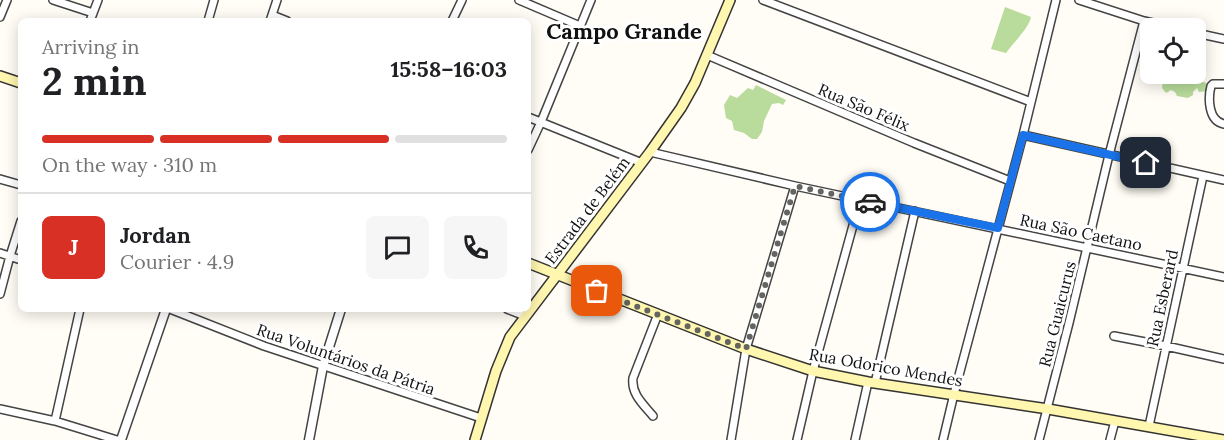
<!DOCTYPE html>
<meta charset="utf-8">
<style>
body{margin:0;font-family:Lora,serif;background:#f6f6f6;color:#202124;height:100vh;display:flex;flex-direction:column;font-size:22px;white-space:nowrap}
*{box-sizing:border-box;margin:0}
p{font-size:20px;color:#757577}
.icon{flex:none;width:33px;height:33px;fill:none;stroke:currentColor;stroke-width:2;stroke-linecap:round;stroke-linejoin:round}
.map{position:relative;flex:1;overflow:hidden}
.details{position:absolute;left:18px;top:18px;width:513px;height:294px;display:flex;flex-direction:column;background:#fff;border-radius:9px;box-shadow:0 3px 15px #0003}
.details>*{flex:none}
.fabs{position:absolute;left:1140px;top:18px;display:grid;gap:12px}
.fabs a{display:grid;place-items:center;width:66px;height:66px;border-radius:9px;background:#fff;box-shadow:0 3px 15px #0003;font-size:30px}
.pin{position:absolute;display:grid;place-items:center;width:51px;height:51px;color:#fff;margin:-26px;border-radius:12px;box-shadow:0 3px 9px #0006}
.courier{position:absolute;display:grid;place-items:center;width:60px;height:60px;margin:-30px;border:4px solid #1a73e8;border-radius:50%;background:#fff;color:#222;box-shadow:0 2px 8px #0007}
.head em{font-style:normal;font-weight:700}
.head div{display:flex;flex-direction:column-reverse}
.head{display:flex;align-items:center;justify-content:space-between;height:102px;padding:0 24px}
h1{font-size:39px;font-weight:700;line-height:45px}
.bar{display:grid;grid-template-columns:repeat(4,1fr);gap:9px 6px;align-content:center;height:72px;padding:0 24px}
.bar i{height:8px;border-radius:4px;background:#e0e0e0}
.bar .on{background:#d93025}
.bar p{grid-column:span 4}
.line{display:flex;align-items:center;gap:15px;padding:0 24px;border-top:2px solid #e0e0e0}
.line div{flex:1}
.round{display:grid;place-items:center;flex:none;width:63px;height:63px;border-radius:9px;background:#f6f6f6}
.map>svg:first-child{display:block}
.forest{fill:#b9dc9c}
.lines{fill:none;stroke-linecap:round;stroke-linejoin:round}
.minor-casing{stroke:#444;stroke-width:10}
.tertiary-casing{stroke:#444;stroke-width:11}
.secondary-casing{stroke:#333;stroke-width:12}
.minor{stroke:#fff;stroke-width:7}
.tertiary{stroke:#fff;stroke-width:8}
.secondary{stroke:#fff6b0;stroke-width:9}
.done{stroke:#646461;stroke-width:6;stroke-dasharray:0 10.8}
.route{stroke:#1a73e8;stroke-width:8}
.labels{text-anchor:middle;dominant-baseline:central;stroke-width:6;stroke-linejoin:round;paint-order:stroke}
.street-label{font-size:16px;fill:#111;stroke:#fff}
.district-label{font-size:22px;font-weight:bold;fill:#111;stroke:#fff}
</style>
<div class="map">
<svg width="1224" height="440" viewBox="0 0 1224 440">
<rect width="100%" height="100%" fill="#fffdf5"/>
<path class="forest" d="M1005 7 1031 17C1029 28 1013 43 1006 53L991 49Z
M1164 74H1172L1180 78 1188 76 1206 83 1207 91 1199 92 1197 88 1193 92V95L1188 98 1177 96 1175 92 1171 90 1166 93 1162 88Z
M756 85 786 100 783 105 779 103 772 104 764 121 762 132 757 139H752L744 133 734 130 732 121 726 118 724 105 730 95 737 98 748 88 753 90Z"/>
<g class="lines">
<g class="minor-casing">
<path id="minor" d="M53 0 93 13
M519 0 580 26
M763 0 1031 102
M1079 0 1144 21 1175 28
M272 15 287 21
M0 17 7 0
M90 21 98 0
M208 21 214 0
M270 21 277 0
M452 21 462 0
M1196 33 1224 39
M707 55 914 143 1010 181
M1224 84H1213L1211 86C1208 98 1208 121 1224 124
M528 117 642 163
M1023 135 1224 180
M528 150 541 122 591 0
M650 152 795 186 1224 277
M0 179 21 185
M0 253 21 260
M0 294 10 256 21 221
M170 309 264 346 481 418
M507 309 525 316
M1114 336 1166 346 1224 359
M875 383 915 211
M0 409 55 421 117 440
M653 416C643 404 631 394 633 378L658 314
M55 421 80 309
M1149 426 1203 176
M731 440 746 349 795 186
M797 440 813 371 860 200
M855 440 868 382
M943 440 954 394 1023 135 1056 0
M1039 440 1069 323 1109 155 1144 21
M1110 440 1115 421"/>
</g>
<g class="tertiary-casing">
<path id="tertiary" d="M121 440 166 309
M309 440 323 366 341 309"/>
</g>
<g class="secondary-casing">
<path id="secondary" d="M0 76 21 83
M528 263 746 349 813 371 868 382 1048 409 1224 440
M475 440 496 371 510 337 650 152 681 108 695 83 730 0"/>
</g>
<use href="#minor" class="minor"/>
<use href="#tertiary" class="tertiary"/>
<use href="#secondary" class="secondary"/>
</g>
<g class="lines">
<path class="done" d="M597 291 746 349 795 186 870 202"/>
<path class="route" d="M870 202 998 228 1023 135 1146 163"/>
</g>
<g class="labels">
<g class="street-label">
<text transform="translate(864 107) rotate(23)">Rua São Félix</text>
<text transform="translate(587 210) rotate(-53)">Estrada de Belém</text>
<text transform="translate(1081 232) rotate(12)">Rua São Caetano</text>
<text transform="translate(1162 298) rotate(-78)">Rua Esberard</text>
<text transform="translate(1057 314) rotate(-76)">Rua Guaicurus</text>
<text transform="translate(346 359) rotate(19)">Rua Voluntários da Pátria</text>
<text transform="translate(886 367) rotate(10)">Rua Odorico Mendes</text>
</g>
<g class="district-label">
<text x="624" y="31">Campo Grande</text>
</g>
</g>
</svg>
<div class="fabs">
<a><svg class="icon" aria-label="locate" viewBox="0 0 24 24"><circle cx="12" cy="12" r="6"/><path d="M12 2v4M12 18v4M2 12h4M18 12h4"/></svg></a>
</div>
<div class="pin" style="left:597px;top:291px;background:#ea580c"><svg class="icon" aria-label="bag" viewBox="0 0 24 24"><path d="M5 8h14l-1 12H6zM9 8a3 3 0 0 1 6 0"/></svg></div>
<div class="pin" style="left:1146px;top:163px;background:#1f2937"><svg class="icon" aria-label="home" viewBox="0 0 24 24"><path d="M3 11l9-7 9 7M6 9v11h12V9"/></svg></div>
<div class="courier" style="left:870px;top:202px"><svg class="icon" aria-label="car" viewBox="0 0 24 24"><path d="M5 17H2v-5l4-1 3-4h7l3 4 3 1v5h-3M9 17h6M6 11h13"/><circle cx="7" cy="17" r="2"/><circle cx="17" cy="17" r="2"/></svg></div>
<section class="details">
<div class="head"><div><h1>2 min</h1><p>Arriving in</p></div><em>15:58–16:03</em></div>
<div class="bar"><i class="on"></i><i class="on"></i><i class="on"></i><i></i><p>On the way · 310 m</p></div>
<div class="line" style="height:108px"><b class="round" style="background:#d93025;color:#fff">J</b><div><b>Jordan</b><p>Courier · 4.9</p></div><a class="round"><svg class="icon" aria-label="chat" viewBox="0 0 24 24"><path d="M4 5h16v11H9l-5 4z"/></svg></a><a class="round"><svg class="icon" aria-label="phone" viewBox="0 0 24 24"><path d="M5 4h4l2 5-3 2q2 4 5 5l2-3 5 2v4C11 20 4 13 5 4z"/></svg></a></div>
</section>
</div>
